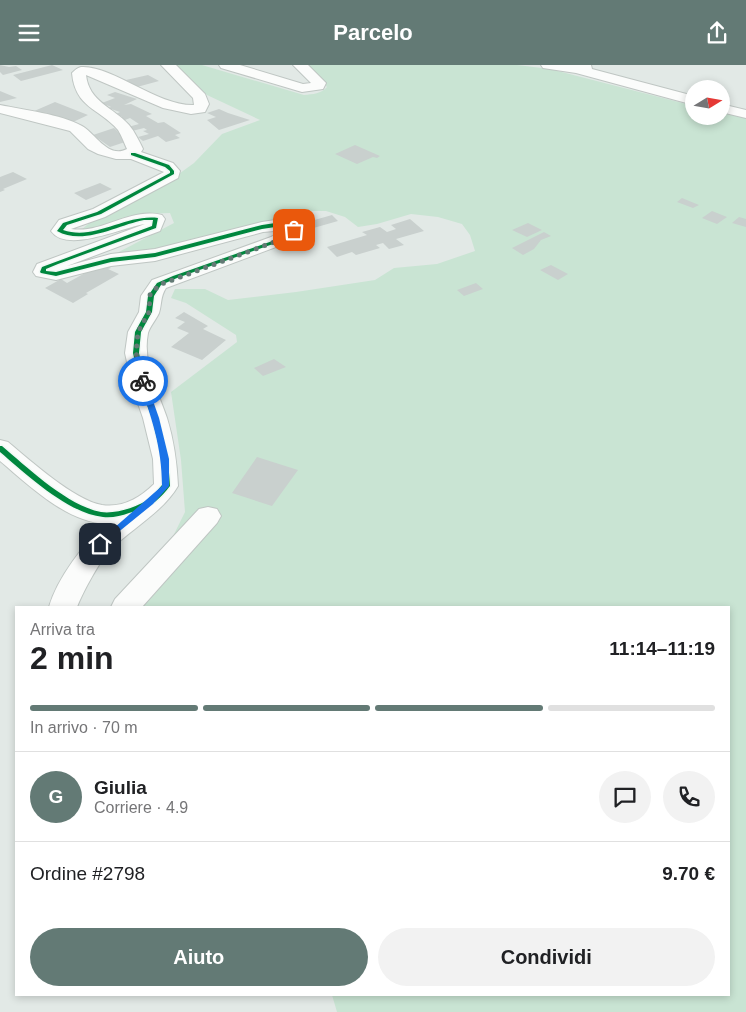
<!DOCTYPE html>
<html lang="it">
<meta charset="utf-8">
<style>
body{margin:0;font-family:Helvetica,sans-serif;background:#f2f2f2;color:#202124;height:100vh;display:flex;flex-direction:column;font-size:19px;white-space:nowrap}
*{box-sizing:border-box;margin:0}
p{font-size:16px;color:#757577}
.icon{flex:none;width:28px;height:28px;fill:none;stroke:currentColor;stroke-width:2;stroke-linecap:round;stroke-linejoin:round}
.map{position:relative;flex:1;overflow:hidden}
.side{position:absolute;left:15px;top:541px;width:715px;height:390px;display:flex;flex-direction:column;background:#fff;border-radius:0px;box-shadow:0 2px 8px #0003}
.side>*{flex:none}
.needle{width:32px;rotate:79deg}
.buttons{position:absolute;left:685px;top:15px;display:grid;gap:10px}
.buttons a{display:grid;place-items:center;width:45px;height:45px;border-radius:50%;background:#fff;box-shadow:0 2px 8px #0003;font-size:25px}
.pin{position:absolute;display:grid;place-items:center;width:42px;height:42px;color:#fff;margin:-21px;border-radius:10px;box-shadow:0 2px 8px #0006}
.courier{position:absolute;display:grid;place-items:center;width:50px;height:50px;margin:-25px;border:4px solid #1a73e8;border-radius:50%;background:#fff;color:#222;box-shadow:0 1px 6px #0007}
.headline em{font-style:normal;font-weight:700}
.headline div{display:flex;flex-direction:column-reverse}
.headline{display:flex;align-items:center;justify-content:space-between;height:85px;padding:0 15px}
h1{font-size:32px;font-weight:700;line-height:38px}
.bar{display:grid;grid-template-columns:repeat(4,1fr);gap:8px 5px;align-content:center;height:60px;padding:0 15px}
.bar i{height:6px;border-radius:4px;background:#e0e0e0}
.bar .selected{background:#637a75}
.bar p{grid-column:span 4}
.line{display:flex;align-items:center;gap:12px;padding:0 15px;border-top:1px solid #e0e0e0}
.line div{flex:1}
.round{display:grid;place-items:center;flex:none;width:52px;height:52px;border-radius:26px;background:#f2f2f2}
.cta{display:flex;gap:10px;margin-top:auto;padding:10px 15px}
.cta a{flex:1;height:58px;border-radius:30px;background:#637a75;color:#fff;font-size:20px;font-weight:700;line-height:58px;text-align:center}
.cta a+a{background:#f2f2f2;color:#202124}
header{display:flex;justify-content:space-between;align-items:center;height:65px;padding:0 15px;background:#637a75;color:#fff;font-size:22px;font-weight:700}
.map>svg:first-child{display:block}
.green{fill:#c9e4d3}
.building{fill:#c9d0ce}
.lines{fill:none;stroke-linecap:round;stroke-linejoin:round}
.minor-casing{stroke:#bfc6c3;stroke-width:2}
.minor{fill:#fbfcfb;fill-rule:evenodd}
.cycleway-casing{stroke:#f0f8f5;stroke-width:3}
.cycleway{fill:#00873e;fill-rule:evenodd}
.route{fill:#1a73e8}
.done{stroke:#637a75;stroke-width:5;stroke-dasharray:0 9}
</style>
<header><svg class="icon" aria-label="menu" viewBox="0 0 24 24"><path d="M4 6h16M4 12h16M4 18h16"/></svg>Parcelo<svg class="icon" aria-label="share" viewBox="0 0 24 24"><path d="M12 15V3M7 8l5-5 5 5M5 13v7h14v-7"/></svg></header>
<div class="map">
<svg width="746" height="947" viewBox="0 0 746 947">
<rect width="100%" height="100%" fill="#e2e9e6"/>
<path class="green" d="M176 0H202L304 30C313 29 321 29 327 22L306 0H517L550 4 694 41V51H721V47L746 52V947H337L332 930H729V542H142L149 520 185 447 181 395 171 327 237 277 236 270 186 238 171 233 175 224H205L228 235 296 227 375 215 394 203 437 199 475 186 470 170 462 159 438 152 411 149 377 159 358 162 345 152 326 146H312L137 189H115L174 158 170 148 143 149 91 164 81 165 93 155 143 132 176 111 194 98 222 69 260 55 207 30Z"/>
<path class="building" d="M0 0 9 2 16 1 22 5 3 10 0 7Z
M52 0 63 5 21 16 13 10Z
M148 10 159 16 137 22 126 15Z
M0 26 17 33 0 37Z
M115 27 137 34 124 40 131 39 152 49 146 51 158 58 164 57 181 68 175 70 180 73 166 77 158 71 143 76 138 72 149 69 143 66 147 65 144 63 132 66 128 62 139 59 130 53 120 57 115 54 122 52 116 49 120 47 108 43 111 42 102 38 115 33 107 30Z
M55 37 88 50 71 58 32 47Z
M219 44 228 48 250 55 219 65 207 55 216 52 207 48Z
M114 63 128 76 110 82 93 70Z
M355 80 380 91 377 93 373 92 357 99 335 89Z
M13 107 27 114 3 124 5 125 0 127V112Z
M100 118 112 124 86 135 74 128Z
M682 133 699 140 693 143 677 137Z
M712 146 727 152 717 159 702 153Z
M332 150 338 156 310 164 304 158Z
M739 152 746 154V162L732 158Z
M410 154 424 166 396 174 404 180 389 184 383 178 376 180 380 183 356 190 352 187 337 192 327 182 367 170 362 167 380 162 387 167 396 164 391 160Z
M528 158 542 165 527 172 512 165Z
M544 167 551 171 541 175 534 184 523 190 512 183Z
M103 198 111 203 108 204 119 209 86 228 88 229 73 238 45 223 61 214 67 218Z
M551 200 568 209 558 215 540 205Z
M476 218 483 224 464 231 457 225Z
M184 247 208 261 203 264 226 275 202 295 171 282 189 268 177 263 185 257 175 253Z
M274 294 286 302 263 311 254 303Z
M257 392 298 405 272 441 232 428Z"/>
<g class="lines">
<g class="minor-casing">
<path id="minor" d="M161 0H176L205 29 209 39 205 47 191 49 163 43 86 10C89 37 113 42 129 60 135 67 139 76 143 84L141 87 173 98 180 106 178 113 105 152 71 164C102 169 130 142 162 150L165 154 160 166 67 201 111 189 155 184 262 157 282 154 300 158 303 165 297 173 292 176 166 223C160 232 162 239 159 248 156 255 150 261 148 268 142 298 158 326 167 353 174 376 177 398 178 421 163 447 131 464 110 485 99 497 83 527 77 542H49C57 514 84 477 107 459 66 457 30 421 0 396V375L8 377C31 396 74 435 102 440 122 443 140 433 154 419L153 394 143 353 133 324 125 288 128 267 139 247 141 231 152 215 271 172 285 165 263 167 155 196 111 201 56 215 36 211 33 207 37 199 145 159C123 162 67 189 51 166L59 155 93 144 164 107 131 94H116L98 89 88 84 70 66 0 48V40C25 45 60 49 82 61 95 68 108 94 127 84 124 78 122 71 118 65 99 43 75 43 72 8 75 5 77 3 81 2 112 0 157 41 194 40L193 33Z
M219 0H240L303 19 311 18 293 0H308L326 18 323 24 302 27 221 3Z
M541 0H591L592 4 694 31V40L576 8 543 3Z
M721 39 746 45V53L721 47Z
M208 442 217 444 221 451 217 458 142 542H111L115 534 199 444Z"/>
</g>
<use href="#minor" class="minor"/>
<g class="cycleway-casing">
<path id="cycleway" d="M131 88H135L169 100 174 106V109L101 149 67 160 63 165C95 176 125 149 158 153L156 163 58 199 46 204V206L56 207 111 193 155 188 262 160 282 157 297 162 294 169 287 174 177 213 161 220 154 231 152 247 141 267 139 288 147 324 158 353 168 394 170 421C158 437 148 443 129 448 121 451 112 453 103 452 67 448 26 409 0 387V381H2C28 403 68 441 101 447 115 449 134 443 146 436 152 433 157 426 162 420V394L152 353 141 324 133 288 135 267 146 247 148 231 157 218 173 211 281 173 289 168 291 163 282 161 262 164 155 192 111 197 56 211 41 208 40 207 42 202 152 161 153 155H144C118 160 83 181 57 166L63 158 97 147 170 108V106L165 102 131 90Z"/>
</g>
<use href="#cycleway" class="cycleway"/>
</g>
<path class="route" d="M143 313 146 316 159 353 169 394V421L153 439 100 482 96 479 98 477 162 421C162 381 151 352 139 316Z"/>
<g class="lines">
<path class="done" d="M143 316 136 288 138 267 149 247 150 230 159 220 277 176 292 170 294 165"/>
</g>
</svg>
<div class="buttons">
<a><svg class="needle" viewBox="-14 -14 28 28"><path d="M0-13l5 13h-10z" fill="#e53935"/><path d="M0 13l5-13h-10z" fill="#757577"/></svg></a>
</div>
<div class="pin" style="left:294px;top:165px;background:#ea580c"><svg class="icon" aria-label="bag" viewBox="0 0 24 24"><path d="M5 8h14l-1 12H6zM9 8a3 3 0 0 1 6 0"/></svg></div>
<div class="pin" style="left:100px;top:479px;background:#1f2937"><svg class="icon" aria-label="home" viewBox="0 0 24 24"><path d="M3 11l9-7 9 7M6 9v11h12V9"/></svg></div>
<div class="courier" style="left:143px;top:316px"><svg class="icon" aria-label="bike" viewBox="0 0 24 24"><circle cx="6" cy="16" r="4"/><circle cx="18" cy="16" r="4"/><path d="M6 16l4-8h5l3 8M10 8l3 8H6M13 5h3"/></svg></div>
<section class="side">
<div class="headline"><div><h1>2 min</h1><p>Arriva tra</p></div><em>11:14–11:19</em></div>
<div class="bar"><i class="selected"></i><i class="selected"></i><i class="selected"></i><i></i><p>In arrivo · 70 m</p></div>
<div class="line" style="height:90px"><b class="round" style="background:#637a75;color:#fff">G</b><div><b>Giulia</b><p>Corriere · 4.9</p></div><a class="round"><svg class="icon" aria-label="chat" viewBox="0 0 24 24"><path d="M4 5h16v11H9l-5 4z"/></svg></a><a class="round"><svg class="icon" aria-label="phone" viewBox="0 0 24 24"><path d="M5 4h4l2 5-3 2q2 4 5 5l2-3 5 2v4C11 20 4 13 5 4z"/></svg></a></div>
<div class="line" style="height:65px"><div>Ordine #2798</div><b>9.70 €</b></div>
<div class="cta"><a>Aiuto</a><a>Condividi</a></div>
</section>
</div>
